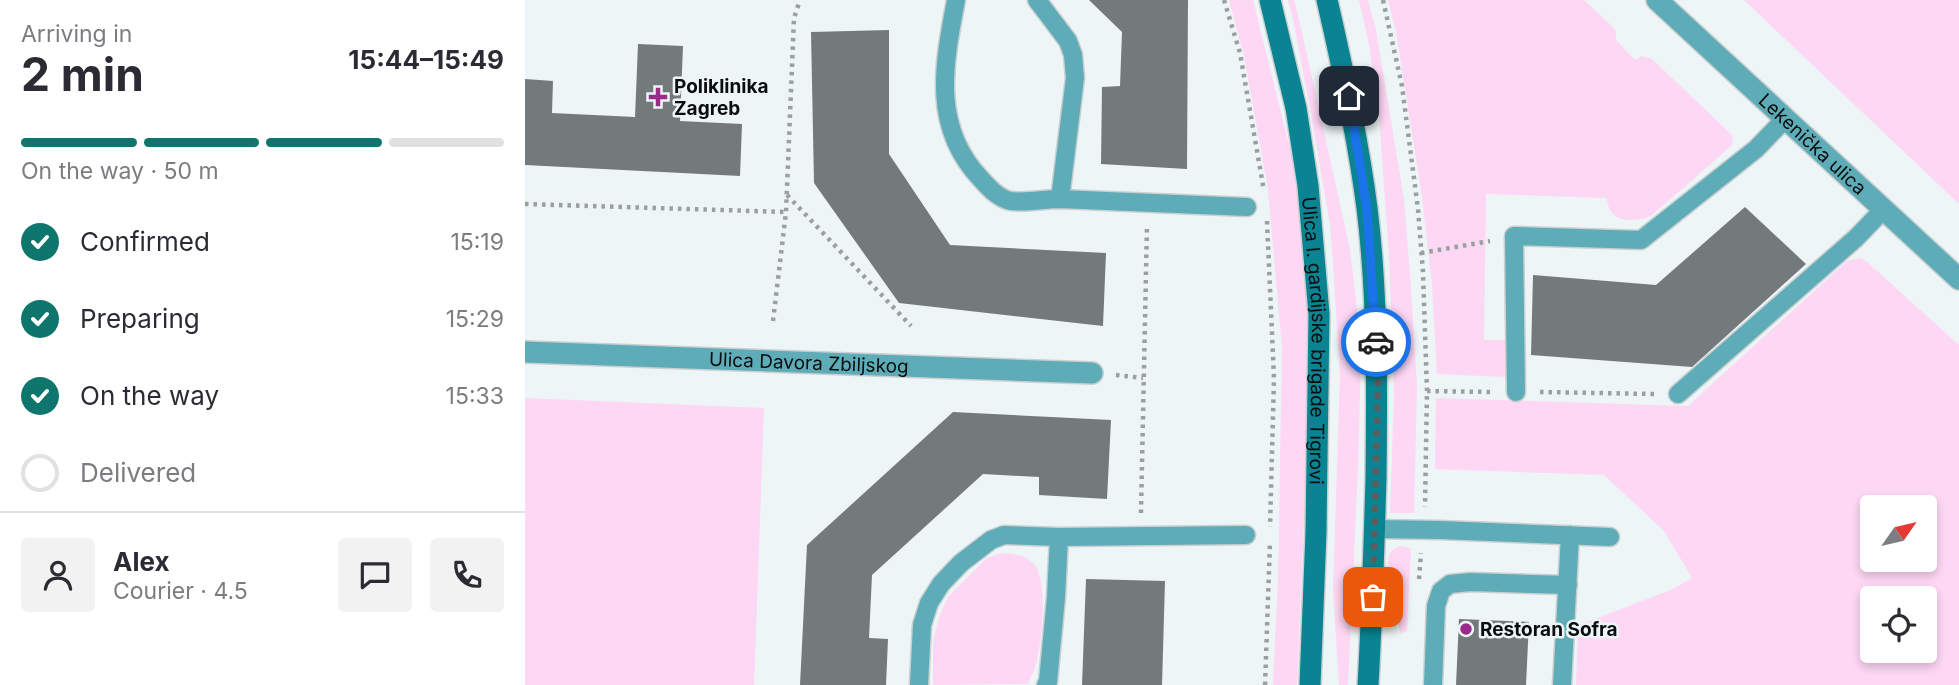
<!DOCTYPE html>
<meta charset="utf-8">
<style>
body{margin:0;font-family:Inter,sans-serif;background:#f2f2f3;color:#2b2b33;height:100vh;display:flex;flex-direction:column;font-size:26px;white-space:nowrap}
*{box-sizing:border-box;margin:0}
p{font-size:23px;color:#7c7c81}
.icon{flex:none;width:38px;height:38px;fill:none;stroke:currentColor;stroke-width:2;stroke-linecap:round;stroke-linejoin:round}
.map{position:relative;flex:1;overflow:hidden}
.details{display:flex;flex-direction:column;background:#fff;width:525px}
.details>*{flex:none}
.needle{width:46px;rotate:56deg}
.fabs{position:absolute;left:1335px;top:495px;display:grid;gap:14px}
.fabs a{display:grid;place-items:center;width:77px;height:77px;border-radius:7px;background:#fff;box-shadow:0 4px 10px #0003;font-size:35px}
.pin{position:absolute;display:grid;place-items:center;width:60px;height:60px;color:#fff;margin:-30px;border-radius:14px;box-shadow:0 4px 10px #0006}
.courier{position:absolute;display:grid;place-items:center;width:70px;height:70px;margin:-35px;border:5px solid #1a73e8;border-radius:50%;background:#fff;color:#222;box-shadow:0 2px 9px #0007}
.headline em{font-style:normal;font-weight:700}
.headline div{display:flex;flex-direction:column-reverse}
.headline{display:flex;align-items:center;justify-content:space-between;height:119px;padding:0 21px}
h1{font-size:46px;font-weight:700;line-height:52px}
.bar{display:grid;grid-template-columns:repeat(4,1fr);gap:10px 7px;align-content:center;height:84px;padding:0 21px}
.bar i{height:9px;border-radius:5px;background:#e1e1e2}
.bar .selected{background:#0f766e}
.bar p{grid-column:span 4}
.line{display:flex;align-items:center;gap:18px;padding:0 21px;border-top:2px solid #e1e1e2}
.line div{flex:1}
.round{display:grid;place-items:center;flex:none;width:74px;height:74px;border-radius:7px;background:#f2f2f3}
ol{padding:0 21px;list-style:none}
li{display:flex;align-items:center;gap:21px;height:77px}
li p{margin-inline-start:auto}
li .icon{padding:7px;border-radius:50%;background:#0f766e;color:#fff;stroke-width:4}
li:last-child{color:#7c7c81}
li i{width:38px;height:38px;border:4px solid #e1e1e2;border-radius:50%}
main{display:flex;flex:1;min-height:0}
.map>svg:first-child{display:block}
.green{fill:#fdd7f4;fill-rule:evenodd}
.building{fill:#747a7b}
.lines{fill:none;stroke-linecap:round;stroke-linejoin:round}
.lane-casing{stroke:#cad0d1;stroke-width:21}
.street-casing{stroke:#cad0d1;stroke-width:24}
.secondary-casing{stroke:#cad0d1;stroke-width:24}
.path{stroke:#9a9fa0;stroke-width:4.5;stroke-dasharray:3.5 5;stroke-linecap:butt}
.lane{stroke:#5eacb7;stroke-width:18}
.street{stroke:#5eacb7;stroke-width:21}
.secondary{stroke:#0a8492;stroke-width:21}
.done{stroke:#5a5e5f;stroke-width:7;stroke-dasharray:0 12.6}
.route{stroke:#1a73e8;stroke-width:9}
.poi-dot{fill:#9b2b8a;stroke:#eef5f6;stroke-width:2.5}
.labels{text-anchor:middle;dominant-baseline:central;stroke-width:5;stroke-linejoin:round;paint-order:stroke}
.poi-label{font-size:19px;font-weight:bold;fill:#0b0d0d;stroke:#eef5f6;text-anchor:start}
.street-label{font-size:19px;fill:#0b0d0d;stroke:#eef5f6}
</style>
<main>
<section class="details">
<div class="headline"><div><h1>2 min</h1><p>Arriving in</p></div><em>15:44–15:49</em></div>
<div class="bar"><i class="selected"></i><i class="selected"></i><i class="selected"></i><i></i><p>On the way · 50 m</p></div>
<ol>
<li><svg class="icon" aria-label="check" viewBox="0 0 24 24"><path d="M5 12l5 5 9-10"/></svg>Confirmed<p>15:19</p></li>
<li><svg class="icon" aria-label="check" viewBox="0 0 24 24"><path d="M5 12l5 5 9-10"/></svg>Preparing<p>15:29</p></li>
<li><svg class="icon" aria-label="check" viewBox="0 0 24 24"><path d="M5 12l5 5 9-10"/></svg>On the way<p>15:33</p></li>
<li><i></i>Delivered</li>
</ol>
<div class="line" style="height:126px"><a class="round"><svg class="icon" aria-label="person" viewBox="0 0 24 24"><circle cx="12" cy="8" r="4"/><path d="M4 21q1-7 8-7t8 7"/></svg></a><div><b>Alex</b><p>Courier · 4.5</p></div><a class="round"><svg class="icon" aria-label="chat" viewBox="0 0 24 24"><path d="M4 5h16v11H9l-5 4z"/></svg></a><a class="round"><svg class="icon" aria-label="phone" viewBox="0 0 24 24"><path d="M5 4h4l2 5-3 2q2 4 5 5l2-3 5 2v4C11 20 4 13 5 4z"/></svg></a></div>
</section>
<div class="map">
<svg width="1434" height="685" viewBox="0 0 1434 685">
<rect width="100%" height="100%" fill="#eef5f6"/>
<path class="green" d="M704 0H728L771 173 787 331 772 685H748L753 580 757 348 743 190 719 56Z
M763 0H769L774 19 825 249 831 298 836 351 833 468 823 685H814L808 589 815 375 808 263 805 225 786 114 768 19Z
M834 0H843L851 30 879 199 886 288 892 386 889 513H865L869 395 864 255 854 117 844 44Z
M863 0H1059L1089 28 1091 32V40L1110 60 1117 56 1127 59 1207 135 1208 142 1206 146 1126 216C1107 223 1083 223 1082 198L961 194 959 340H981L982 377 912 374 907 285 897 197 871 32Z
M1219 0H1434V204Z
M1335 258 1341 261 1434 345V685H1051L1053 630 1057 624 1148 589 1167 578 1139 531 1079 475 910 469 911 398 1163 406 1322 261ZM1348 508H1400V560H1348ZM1348 598H1400V651H1348Z
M0 398 239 408 229 685H0Z
M876 546 886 548 882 631 875 633 863 561C864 552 867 549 876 546Z
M477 553C489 554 499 554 508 563 524 579 517 642 511 664 510 671 505 677 503 684L408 685V641L414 617 423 597 462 558Z"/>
<path class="building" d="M564 0H663L662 169 576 164 577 87 595 86 597 32Z
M364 30V154L425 245 581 253 578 326 374 303 289 183 286 32Z
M113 44 158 46 155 121 217 124 215 176 0 165V79L28 81 27 113 110 117Z
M1220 207 1281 264 1167 367 1006 355 1008 275 1131 285Z
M428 412 586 420 582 499 514 495V477L458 474 347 575 344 638 363 639 361 685H275L282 545Z
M561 579 640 581 637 685H557Z
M934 619 1004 622 1001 685H931Z"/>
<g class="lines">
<g class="lane-casing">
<path id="lane" d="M431 0C419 64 406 127 456 179 464 188 474 199 486 201 502 203 519 199 535 199L550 78 548 55 543 41 512 0
M535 199 722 207
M991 392 989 236 1116 240 1231 149 1260 119
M1153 394 1331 238 1358 210
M850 529 915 530 1085 537
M394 685 397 625 404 603 416 584 436 563 466 540 479 535 534 537 721 535
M521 685 523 682 531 597 534 537
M908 685 911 606 916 591 925 584 945 582 1043 585
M1037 685 1045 535"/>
</g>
<g class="street-casing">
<g id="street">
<path id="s1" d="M1132 0 1434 279"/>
<path id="s2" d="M0 352 567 373"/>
</g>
</g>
<g class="secondary-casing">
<g id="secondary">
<path id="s3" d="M745 0 771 108 783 186 794 314 791 532 785 685"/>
<path d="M802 0C818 69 833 138 842 208 853 298 852 388 851 478 849 547 847 616 843 685"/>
</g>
</g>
<path class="path" d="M699 0 715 53 739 191
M858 0 877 86 893 209 898 272 902 391 900 507
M262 195 386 326
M0 204 261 212
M742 221 749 378 745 527
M896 253 965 241
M248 321 261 212 269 18 275 0
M591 375 618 378
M902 391 968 392
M1015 392 1129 394
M616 513 622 225
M894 579 896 553
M740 685 745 542"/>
<use href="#lane" class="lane"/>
<use href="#street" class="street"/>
<use href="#secondary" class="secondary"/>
</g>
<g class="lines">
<path class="done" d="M848 597 853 374 851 342"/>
<path class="route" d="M824 96 842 209 851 342"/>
</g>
<g class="poi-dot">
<path d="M129.5 86.5h7v7h7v7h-7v7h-7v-7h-7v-7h7z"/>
<circle cx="941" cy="629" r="7"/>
</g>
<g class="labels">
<g class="poi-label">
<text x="149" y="86">Poliklinika<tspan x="149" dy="22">Zagreb</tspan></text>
<text x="955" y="629">Restoran Sofra</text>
</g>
<g class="street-label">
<text stroke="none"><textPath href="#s1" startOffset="212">Lekenička ulica</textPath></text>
<text stroke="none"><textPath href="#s3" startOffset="345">Ulica I. gardijske brigade Tigrovi</textPath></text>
<text stroke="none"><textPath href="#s2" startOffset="284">Ulica Davora Zbiljskog</textPath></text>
</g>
</g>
</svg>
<div class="fabs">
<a><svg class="needle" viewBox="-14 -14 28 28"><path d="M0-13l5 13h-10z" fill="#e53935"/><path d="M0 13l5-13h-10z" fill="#7c7c81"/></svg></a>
<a><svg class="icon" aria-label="locate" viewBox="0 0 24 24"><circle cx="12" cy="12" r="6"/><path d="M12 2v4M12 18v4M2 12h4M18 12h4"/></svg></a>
</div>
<div class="pin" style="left:848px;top:597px;background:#ea580c"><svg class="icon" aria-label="bag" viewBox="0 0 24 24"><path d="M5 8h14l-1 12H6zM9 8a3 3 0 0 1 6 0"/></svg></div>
<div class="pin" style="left:824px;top:96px;background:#1f2937"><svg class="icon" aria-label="home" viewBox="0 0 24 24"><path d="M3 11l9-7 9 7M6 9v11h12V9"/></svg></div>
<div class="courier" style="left:851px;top:342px"><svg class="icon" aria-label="car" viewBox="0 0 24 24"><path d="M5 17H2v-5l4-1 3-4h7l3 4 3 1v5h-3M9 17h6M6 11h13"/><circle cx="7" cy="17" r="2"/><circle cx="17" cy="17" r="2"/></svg></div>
</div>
</main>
